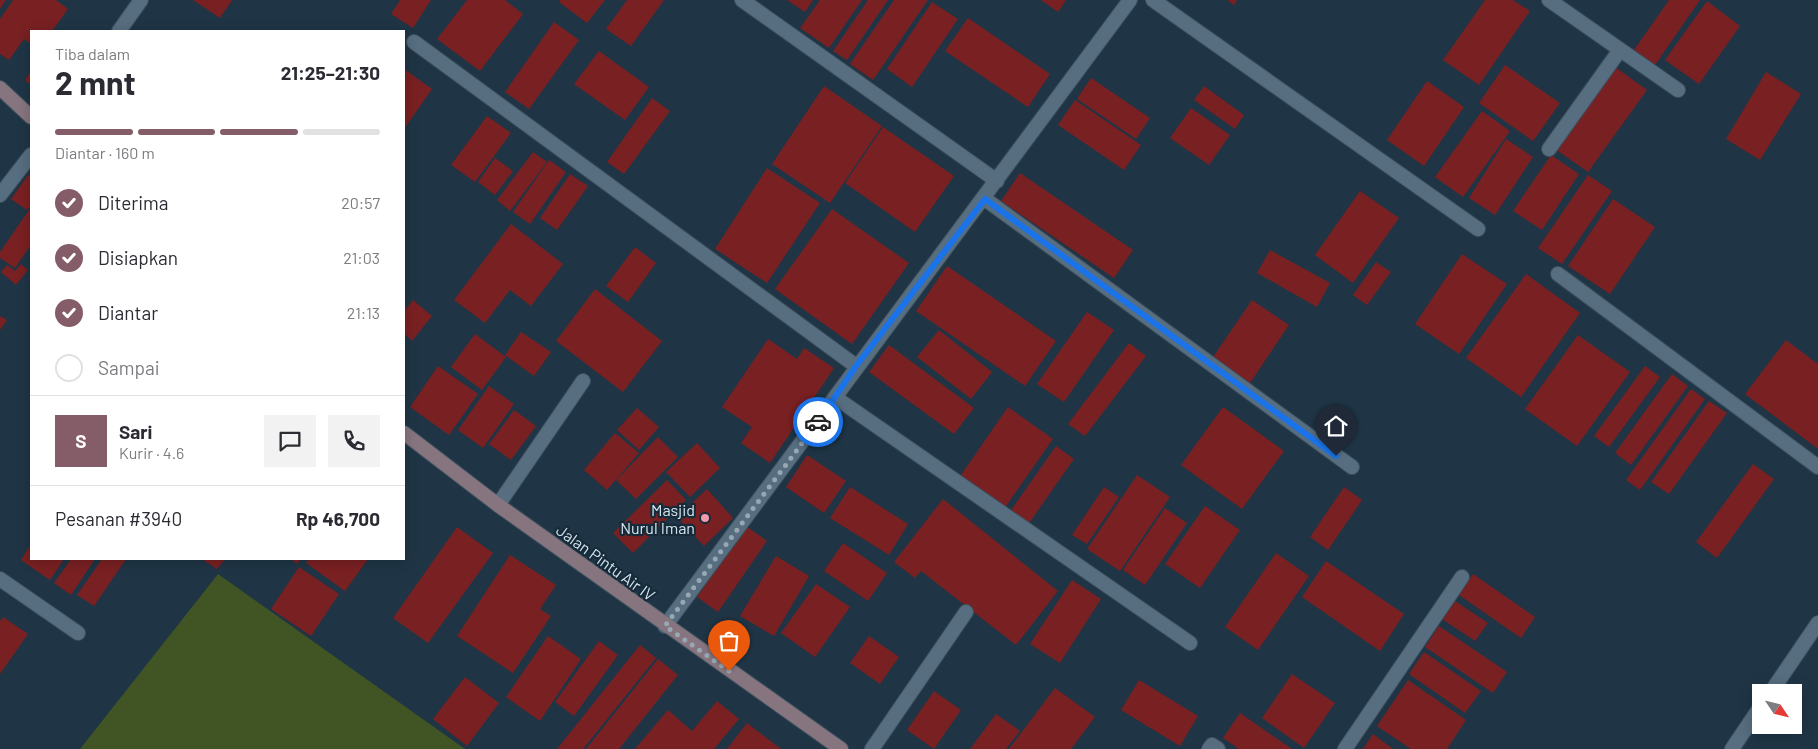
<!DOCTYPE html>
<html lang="id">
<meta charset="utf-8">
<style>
body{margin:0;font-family:Barlow,sans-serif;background:#f2f2f3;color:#2b2b33;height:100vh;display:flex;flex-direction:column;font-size:19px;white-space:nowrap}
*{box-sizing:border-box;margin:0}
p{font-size:16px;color:#7c7c81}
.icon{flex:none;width:28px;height:28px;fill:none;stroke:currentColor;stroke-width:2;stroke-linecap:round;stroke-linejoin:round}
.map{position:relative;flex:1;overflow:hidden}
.sheet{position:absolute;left:30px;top:30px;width:375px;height:530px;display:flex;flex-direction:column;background:#fff;border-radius:0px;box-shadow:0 2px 12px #0003}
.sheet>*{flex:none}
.needle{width:32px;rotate:125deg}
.controls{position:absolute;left:1752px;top:684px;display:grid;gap:10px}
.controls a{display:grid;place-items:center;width:50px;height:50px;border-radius:0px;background:#fff;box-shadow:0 2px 12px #0003;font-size:25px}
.pin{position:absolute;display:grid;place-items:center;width:42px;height:42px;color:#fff;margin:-51px -21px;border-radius:50% 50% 50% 0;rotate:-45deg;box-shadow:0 0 5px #0007}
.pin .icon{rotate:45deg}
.courier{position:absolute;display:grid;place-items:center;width:50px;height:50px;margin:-25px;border:4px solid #1a73e8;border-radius:50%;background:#fff;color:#222;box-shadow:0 1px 6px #0007}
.head em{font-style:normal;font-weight:700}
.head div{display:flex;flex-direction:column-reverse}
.head{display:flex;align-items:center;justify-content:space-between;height:85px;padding:0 25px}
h1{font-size:32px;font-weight:700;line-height:38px}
.bar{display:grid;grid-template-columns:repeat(4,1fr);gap:8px 5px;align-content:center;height:60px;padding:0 25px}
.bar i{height:6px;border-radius:4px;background:#e1e1e2}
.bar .selected{background:#855d69}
.bar p{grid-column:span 4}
.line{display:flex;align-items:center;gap:12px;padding:0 25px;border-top:1px solid #e1e1e2}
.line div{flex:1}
.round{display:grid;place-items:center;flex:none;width:52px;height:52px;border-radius:0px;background:#f2f2f3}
ol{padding:0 25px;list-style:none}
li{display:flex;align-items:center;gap:15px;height:55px}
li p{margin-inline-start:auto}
li .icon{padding:5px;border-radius:50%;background:#855d69;color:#fff;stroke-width:4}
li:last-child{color:#7c7c81}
li i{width:28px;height:28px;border:2px solid #e1e1e2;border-radius:50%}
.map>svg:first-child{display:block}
.green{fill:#415424}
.building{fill:#792022}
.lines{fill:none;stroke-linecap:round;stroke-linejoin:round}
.service-casing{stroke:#3d505e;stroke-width:16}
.minor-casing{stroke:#3d505e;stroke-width:16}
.secondary-casing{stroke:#3d505e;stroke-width:16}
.service{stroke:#576e80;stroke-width:14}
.minor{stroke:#576e80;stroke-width:14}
.secondary{stroke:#86757f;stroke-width:14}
.done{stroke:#97a7b4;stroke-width:5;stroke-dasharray:0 9}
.route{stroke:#1a73e8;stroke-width:6}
.poi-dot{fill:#f39aaa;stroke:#152b3a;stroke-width:2}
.labels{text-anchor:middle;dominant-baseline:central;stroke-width:4.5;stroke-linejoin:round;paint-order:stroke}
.poi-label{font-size:16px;fill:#d8e5ef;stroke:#152b3a;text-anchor:end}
.street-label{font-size:16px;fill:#d8e5ef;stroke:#152b3a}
</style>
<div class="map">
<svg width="1818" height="749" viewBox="0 0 1818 749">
<rect width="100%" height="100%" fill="#1f3545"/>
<path class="green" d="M218 574 465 749H80Z"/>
<path class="building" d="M0 0H6L0 9Z
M13 0H56L68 9 52 31H31V44L24 39 9 60 0 54V19Z
M193 0H232L220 18Z
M400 0H431L413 28 391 14Z
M467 0H505L523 14 480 71 437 39Z
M560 0H605L587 23 559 2Z
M627 0H664L631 46 606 29Z
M787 0H813L805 12Z
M820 0H862L829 48 800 28Z
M868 0H888L847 60 833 51Z
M894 0H928L873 80 850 64Z
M1041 0H1066L1058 12Z
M1227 0H1237L1234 5Z
M1485 0H1513L1530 11 1479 85 1443 60Z
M1669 0H1700L1655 65 1634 50Z
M1707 1 1740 26 1699 84 1665 60Z
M932 2 958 19 912 87 887 69Z
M968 18 1050 74 1028 107 945 51Z
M554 22 579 40 529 109 505 92Z
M599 51 649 87 625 120 574 84Z
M1505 65 1560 103 1533 141 1479 103Z
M1615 67 1647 90 1588 172 1555 149Z
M404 69 432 89 404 129Z
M31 71V85L25 80Z
M1766 72 1801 94 1760 160 1726 139Z
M1091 78 1150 118 1136 139 1077 99Z
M1427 81 1464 107 1424 166 1387 140Z
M824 86 882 126 830 203 772 164Z
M1204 86 1244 115 1235 129 1194 100Z
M652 98 670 111 624 174 607 162Z
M1075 100 1141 145 1124 170 1058 125Z
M1191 108 1230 135 1209 165 1170 138Z
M1482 111 1510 131 1463 197 1435 177Z
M487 116 511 133 475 182 451 165Z
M883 127 954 176 915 232 845 183Z
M1506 139 1533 157 1495 215 1469 198Z
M533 152 547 162 510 211 497 200Z
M1551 155 1579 174 1542 230 1513 211Z
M495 158 513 171 495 195 478 182Z
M549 160 566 172 530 224 513 212Z
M767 168 820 203 767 283 715 249Z
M1020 173 1133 250 1114 278 1001 201Z
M570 174 588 186 557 230 540 218Z
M28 175 31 177V205L27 210 11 199Z
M1588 175 1612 191 1562 264 1538 248Z
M1360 191 1399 218 1353 283 1315 255Z
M1613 199 1655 227 1610 294 1568 266Z
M832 209 909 263 852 344 775 289Z
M29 210 31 212V245L15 268 0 258V252Z
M511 224 563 264 531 306 510 290 485 323 454 300Z
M635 247 656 263 628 302 606 286Z
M1270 250 1330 283 1317 307 1257 273Z
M1462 254 1507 284 1459 354 1415 324Z
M1376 262 1391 272 1367 305 1353 295Z
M21 264 28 270 16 285 1 272 7 265 15 271Z
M947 266 1056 341 1025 386 916 311Z
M1526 274 1580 313 1521 397 1466 358Z
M595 289 662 341 623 392 556 341Z
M413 300 432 316 412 341 404 333V311Z
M1252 300 1289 325 1250 383 1213 357Z
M1087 312 1114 330 1064 402 1037 384Z
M0 316 7 320 0 330Z
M939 330 992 372 971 399 917 357Z
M521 332 551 352 534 376 505 355Z
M475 334 506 357 482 390 451 367Z
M1578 335 1630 372 1577 446 1525 409Z
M768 339 797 359 804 348 834 368 770 463 741 443 752 427 722 407Z
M1786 340 1818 364V449L1745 394Z
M1129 343 1146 356 1085 436 1068 424Z
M889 345 974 408 954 434 869 372Z
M438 366 478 394 449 435 410 407Z
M1645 366 1660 377 1609 447 1594 436Z
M1672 374 1688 386 1631 465 1615 453Z
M489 386 514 404 483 448 458 430Z
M1691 389 1705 399 1640 490 1626 480Z
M1709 401 1727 413 1669 494 1651 482Z
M1008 407 1053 439 1004 509 959 478Z
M1223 407 1284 451 1242 509 1181 465Z
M637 408 659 427 639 450 617 430Z
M514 410 536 426 511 460 489 444Z
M615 433 639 453 607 490 584 470Z
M658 437 678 457 636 499 616 480Z
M697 443 720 468 690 497 666 472Z
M1056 446 1074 459 1027 526 1009 513Z
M807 455 846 481 824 513 786 487Z
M1753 464 1774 479 1717 558 1696 542Z
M1137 475 1170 497 1120 571 1087 549Z
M667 480 686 500 633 553 613 533Z
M850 487 908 524 889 555 830 518Z
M1104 487 1119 497 1087 544 1072 535Z
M1344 487 1362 500 1328 550 1310 537Z
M707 489 733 518 704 546 677 517Z
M943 499 1058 591 1016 645 921 571 915 578 894 562Z
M1205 506 1240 530 1200 588 1165 564Z
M1165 508 1187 523 1145 585 1123 570Z
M746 526 767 541 718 612 697 597Z
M457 527 493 553 428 643 393 618Z
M843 543 887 573 868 601 824 571Z
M31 544V559H64L50 580 21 560Z
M1276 553 1309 576 1258 650 1225 627Z
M510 555 556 585 540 609 551 616 513 673 457 636Z
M776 556 809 576 774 636 740 616Z
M71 559H95L71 595 54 583Z
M102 559H126L94 606 77 595Z
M202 559H225L217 569Z
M291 559H301L297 564Z
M309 559H368L345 591 306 563Z
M1326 561 1404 614 1380 651 1302 597Z
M299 567 339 594 311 636 271 609Z
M1473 574 1535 617 1521 638 1459 595Z
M1072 580 1101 599 1060 663 1030 644Z
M816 584 850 607 815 657 781 633Z
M1455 601 1488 623 1475 641 1442 619Z
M3 617 28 634 0 674V621Z
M1439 626 1507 672 1493 693 1425 647Z
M548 636 581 659 540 721 506 697Z
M869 636 899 657 880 684 850 663Z
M599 641 618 655 574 716 555 702Z
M640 645 656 658 583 749H557Z
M1424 652 1481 691 1465 713 1409 674Z
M658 659 678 675 619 749H586Z
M1292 674 1335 703 1304 748 1262 718Z
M465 677 499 703 467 746 433 719Z
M1139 680 1198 716 1180 746 1121 710Z
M1408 680 1466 720 1447 749H1411L1377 726Z
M1055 688 1095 717 1071 749H1009Z
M934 691 961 710 934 749 907 730Z
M717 701 739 719 714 749H635L668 710 692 731Z
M1240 713 1292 749H1239L1223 738Z
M996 714 1020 731 1006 749H970Z
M747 723 781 749H727Z
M1373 734 1393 749H1363Z"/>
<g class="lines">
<g class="service-casing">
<path id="service" d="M1549 149 1620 50
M498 505 583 381
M872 749 966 612"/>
</g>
<g class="minor-casing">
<path id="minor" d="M742 0 997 181
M1153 0 1478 229
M1549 0 1678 90
M119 31 141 0
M414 42 856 366
M0 195 31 155
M985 199 1352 467
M1558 274 1818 467
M836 398 1190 643
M0 579 78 633
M665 626 1130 0
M1771 692 1818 623
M1209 749 1212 745 1218 749
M1345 749 1462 577
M1732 749 1761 706"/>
</g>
<g class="secondary-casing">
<path id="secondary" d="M0 88 31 117
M404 433 498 505 841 749"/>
</g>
<use href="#service" class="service"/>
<use href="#minor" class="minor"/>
<use href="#secondary" class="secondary"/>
</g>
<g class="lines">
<path class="done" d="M729 671 665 626 818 422"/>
<path class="route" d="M818 422 856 366 985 199 1336 456"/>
</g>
<circle class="poi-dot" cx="705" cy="518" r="5"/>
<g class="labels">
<g class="poi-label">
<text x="695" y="509">Masjid<tspan x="695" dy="18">Nurul Iman</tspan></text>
</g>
<g class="street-label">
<text transform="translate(606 562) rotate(36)">Jalan Pintu Air IV</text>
</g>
</g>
</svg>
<div class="controls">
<a><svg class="needle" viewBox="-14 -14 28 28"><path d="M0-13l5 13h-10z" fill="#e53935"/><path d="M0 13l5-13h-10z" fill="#7c7c81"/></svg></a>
</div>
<div class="pin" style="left:729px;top:671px;background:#ea580c"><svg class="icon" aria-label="bag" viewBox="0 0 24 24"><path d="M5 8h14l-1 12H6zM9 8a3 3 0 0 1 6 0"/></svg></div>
<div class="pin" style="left:1336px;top:456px;background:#1f2937"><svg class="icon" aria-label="home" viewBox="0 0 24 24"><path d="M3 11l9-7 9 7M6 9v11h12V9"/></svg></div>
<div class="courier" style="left:818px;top:422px"><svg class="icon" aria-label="car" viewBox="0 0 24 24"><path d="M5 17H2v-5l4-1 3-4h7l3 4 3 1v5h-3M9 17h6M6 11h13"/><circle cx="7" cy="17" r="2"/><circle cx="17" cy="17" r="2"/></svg></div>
<section class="sheet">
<div class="head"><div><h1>2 mnt</h1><p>Tiba dalam</p></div><em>21:25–21:30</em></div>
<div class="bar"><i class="selected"></i><i class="selected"></i><i class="selected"></i><i></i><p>Diantar · 160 m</p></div>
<ol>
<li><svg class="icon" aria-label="check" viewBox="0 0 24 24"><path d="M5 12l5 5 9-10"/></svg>Diterima<p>20:57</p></li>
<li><svg class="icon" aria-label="check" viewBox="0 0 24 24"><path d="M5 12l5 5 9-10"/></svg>Disiapkan<p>21:03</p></li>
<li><svg class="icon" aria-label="check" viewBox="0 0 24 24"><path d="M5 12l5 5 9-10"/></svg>Diantar<p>21:13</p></li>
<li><i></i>Sampai</li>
</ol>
<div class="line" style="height:90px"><b class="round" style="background:#855d69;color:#fff">S</b><div><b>Sari</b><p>Kurir · 4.6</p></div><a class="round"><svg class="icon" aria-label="chat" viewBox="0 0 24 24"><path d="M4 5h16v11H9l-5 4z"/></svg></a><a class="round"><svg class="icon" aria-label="phone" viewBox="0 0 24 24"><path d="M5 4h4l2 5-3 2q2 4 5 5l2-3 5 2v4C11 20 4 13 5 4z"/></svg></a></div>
<div class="line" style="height:65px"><div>Pesanan #3940</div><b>Rp 46,700</b></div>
</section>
</div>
